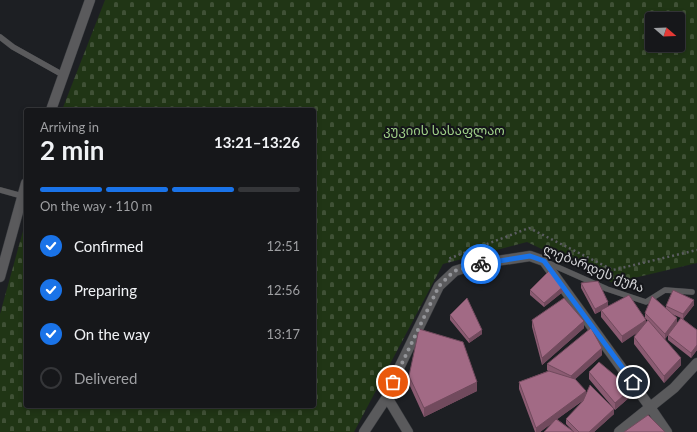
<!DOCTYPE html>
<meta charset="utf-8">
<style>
body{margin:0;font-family:Lato,"Noto Sans Georgian",sans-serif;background:#232427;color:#f1f3f6;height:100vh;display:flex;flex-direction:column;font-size:15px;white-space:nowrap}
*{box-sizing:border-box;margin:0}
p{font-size:13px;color:#9e9fa2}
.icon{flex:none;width:22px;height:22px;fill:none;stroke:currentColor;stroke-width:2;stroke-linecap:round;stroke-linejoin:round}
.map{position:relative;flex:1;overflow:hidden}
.panel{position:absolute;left:24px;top:108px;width:292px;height:300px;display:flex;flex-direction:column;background:#16171a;border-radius:4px;box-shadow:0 2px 6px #0003,0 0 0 1px #353639}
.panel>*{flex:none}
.needle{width:26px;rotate:109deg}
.controls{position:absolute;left:645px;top:12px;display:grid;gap:8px}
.controls a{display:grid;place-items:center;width:40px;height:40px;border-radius:4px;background:#16171a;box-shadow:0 2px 6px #0003,0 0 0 1px #353639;font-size:20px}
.pin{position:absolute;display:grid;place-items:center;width:34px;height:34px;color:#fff;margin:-17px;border:2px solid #fff;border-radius:50%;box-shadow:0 1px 4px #0007}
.courier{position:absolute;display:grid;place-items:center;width:40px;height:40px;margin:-20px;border:3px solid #1a73e8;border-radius:50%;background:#fff;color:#222;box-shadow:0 1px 5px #0007}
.overview em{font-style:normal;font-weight:700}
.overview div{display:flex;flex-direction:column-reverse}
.overview{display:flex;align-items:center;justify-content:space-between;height:68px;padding:0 16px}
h1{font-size:26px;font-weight:700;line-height:30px}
.bar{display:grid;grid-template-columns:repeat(4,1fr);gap:6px 4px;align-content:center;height:48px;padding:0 16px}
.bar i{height:5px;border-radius:3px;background:#353639}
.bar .on{background:#1a73e8}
.bar p{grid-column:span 4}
ol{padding:0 16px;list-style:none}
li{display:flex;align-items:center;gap:12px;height:44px}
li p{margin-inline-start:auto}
li .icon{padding:4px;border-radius:50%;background:#1a73e8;color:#fff;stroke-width:4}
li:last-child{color:#9e9fa2}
li i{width:22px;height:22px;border:2px solid #353639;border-radius:50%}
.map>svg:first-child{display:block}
.cemetery{fill:url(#cemetery-stones);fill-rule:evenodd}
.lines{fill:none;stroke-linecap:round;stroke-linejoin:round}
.service-casing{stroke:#3a3c40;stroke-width:6}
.minor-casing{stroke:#3a3c40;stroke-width:11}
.tertiary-casing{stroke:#3a3c40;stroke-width:11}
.path{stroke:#5b5d61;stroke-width:2.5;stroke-dasharray:2 3;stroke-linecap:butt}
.service{stroke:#5a5a5c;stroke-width:5.5}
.minor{stroke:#5a5a5c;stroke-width:10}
.tertiary{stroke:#5a5a5c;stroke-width:10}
.wall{fill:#8b5b72;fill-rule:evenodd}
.shaded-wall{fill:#714a5d}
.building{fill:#a26a85;stroke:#714a5d}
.done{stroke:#949599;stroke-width:4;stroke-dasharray:0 7.2}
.route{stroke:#1a73e8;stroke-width:5}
.labels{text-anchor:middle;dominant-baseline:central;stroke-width:4;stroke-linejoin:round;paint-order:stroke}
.park-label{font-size:13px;fill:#9fd088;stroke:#141519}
.street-label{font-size:13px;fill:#d4d5d8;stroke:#141519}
</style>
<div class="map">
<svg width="697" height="432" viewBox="0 0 697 432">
<defs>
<pattern id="cemetery-stones" width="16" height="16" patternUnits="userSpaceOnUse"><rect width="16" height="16" fill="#203515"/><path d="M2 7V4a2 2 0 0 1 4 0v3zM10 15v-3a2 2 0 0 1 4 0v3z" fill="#405136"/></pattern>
</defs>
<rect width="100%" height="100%" fill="#1d1f23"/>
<path class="cemetery" d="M105 0H697V263L613 283 527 242 443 264 354 432H0V314L26 220V406H314V110H62ZM652 19H678V45H652Z"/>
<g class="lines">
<g class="service-casing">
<path id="service" d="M0 37 13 47 63 75
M0 190 22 196
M546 262 607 289 646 302 665 290 692 292"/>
</g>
<g class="minor-casing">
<path id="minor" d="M387 397 408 432
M364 432 387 397 399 368 439 286 455 271 477 264 530 256 544 261 650 407 667 432
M619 432 674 388 697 363"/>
</g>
<g class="tertiary-casing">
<path id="tertiary" d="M51 110 90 0
M0 277 26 183"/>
</g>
<path class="path" d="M450 262 448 259 529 228 613 270 697 250"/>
<use href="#service" class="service"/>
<use href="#minor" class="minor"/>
<use href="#tertiary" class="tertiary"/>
</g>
<path class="wall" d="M581 283 608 306 646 323 648 321 645 318V313L666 309V306L694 305 683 319 697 330V350L691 358 668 340V335L681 318 672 314 677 323 665 339 681 365 664 383 634 344V337L638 331 622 343 601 317V311L595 314 581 288Z
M530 290 564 291 544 307 530 295Z
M450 315 482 334 469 343 450 320Z
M532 320 584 328 542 365 532 327Z
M602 355 575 379 586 395 614 414 594 432H544L552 423 540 432H535L519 389V382L548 371 547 370V364ZM584 400 566 419V424L574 432 557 419Z
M589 372 631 396 615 410 589 379Z
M409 376 477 391 424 417 409 384Z"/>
<path class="shaded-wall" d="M564 286V291L544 307V303Z
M694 300V305L683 319V314Z
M608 302V307L595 314V309Z
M677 318V323L665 339V334Z
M646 320V327L622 343V336Z
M584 321V328L542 365V358Z
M482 330V334L469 343V339Z
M697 345V350L691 358V353Z
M602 348V355L571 383V376Z
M681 358V365L664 383V376Z
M477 382V391L424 417V408Z
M631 389V396L615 410V403Z
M586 391V398L540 432H536V428Z
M614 409V414L594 432H589Z"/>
<path class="building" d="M552 268 564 286 544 303 530 290Z
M598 281 608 302 595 309 581 283Z
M673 290 694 300 683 314 666 306Z
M629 295 646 320 622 336 601 310Z
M652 296 677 318 665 334 645 313Z
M467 298 482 330 469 339 450 315Z
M564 298 584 321 542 358 532 320Z
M681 318 697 330V345L691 353 668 335Z
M648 320 681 358 664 376 634 337Z
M591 328 602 348 571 376 547 364Z
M419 329 463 342 477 382 424 408 409 376Z
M599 362 631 389 615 403 589 372Z
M549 371 575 379 586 391 536 428 519 382Z
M590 385 614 409 589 432H579L566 419 583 401Z
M648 415 665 432H624Z
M556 419 574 432H544Z"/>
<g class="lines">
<path class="done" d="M393 382 439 286 454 271 481 264"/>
<path class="route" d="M481 264 530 256 544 261 633 382"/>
</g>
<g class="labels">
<g class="park-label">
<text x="444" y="130">კუკიის სასაფლაო</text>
</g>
<g class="street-label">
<text transform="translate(594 268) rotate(22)">ლებარდეს ქუჩა</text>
</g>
</g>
</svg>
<div class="controls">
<a><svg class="needle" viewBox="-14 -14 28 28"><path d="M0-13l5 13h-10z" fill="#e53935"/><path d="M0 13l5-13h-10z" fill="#9e9fa2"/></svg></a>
</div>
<div class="pin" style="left:393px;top:382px;background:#ea580c"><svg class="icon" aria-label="bag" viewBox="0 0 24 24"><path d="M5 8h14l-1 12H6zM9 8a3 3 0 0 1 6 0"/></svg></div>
<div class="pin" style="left:633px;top:382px;background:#1f2937"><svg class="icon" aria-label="home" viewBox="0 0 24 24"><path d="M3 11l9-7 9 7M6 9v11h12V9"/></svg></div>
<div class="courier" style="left:481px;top:264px"><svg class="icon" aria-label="bike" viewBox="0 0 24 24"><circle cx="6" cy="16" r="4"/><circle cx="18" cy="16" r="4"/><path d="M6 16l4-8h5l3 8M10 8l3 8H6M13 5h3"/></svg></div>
<section class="panel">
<div class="overview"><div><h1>2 min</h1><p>Arriving in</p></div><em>13:21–13:26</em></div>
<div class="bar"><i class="on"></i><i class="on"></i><i class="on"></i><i></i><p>On the way · 110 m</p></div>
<ol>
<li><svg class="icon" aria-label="check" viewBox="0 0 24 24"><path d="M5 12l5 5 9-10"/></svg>Confirmed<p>12:51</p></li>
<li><svg class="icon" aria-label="check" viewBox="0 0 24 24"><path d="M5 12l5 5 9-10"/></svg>Preparing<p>12:56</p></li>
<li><svg class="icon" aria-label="check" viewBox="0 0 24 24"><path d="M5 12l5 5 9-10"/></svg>On the way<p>13:17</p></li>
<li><i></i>Delivered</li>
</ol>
</section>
</div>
